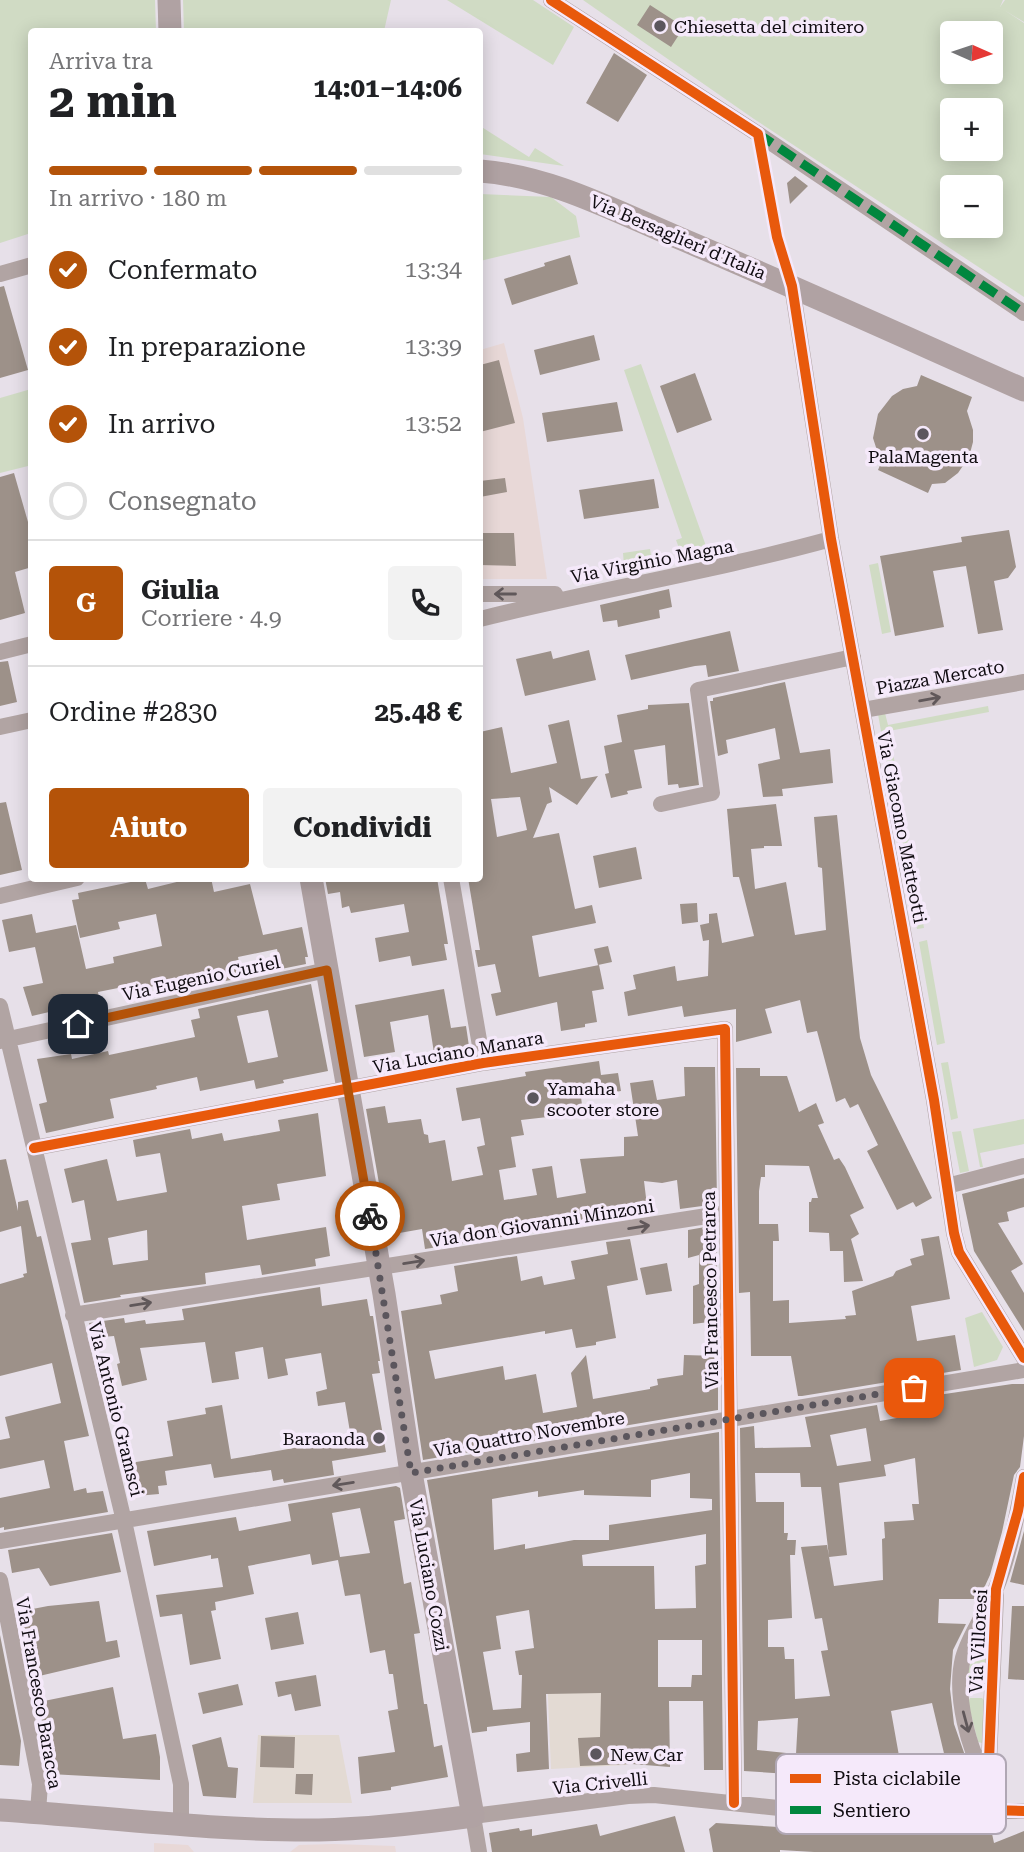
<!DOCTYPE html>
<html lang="it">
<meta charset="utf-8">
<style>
body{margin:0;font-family:"Roboto Serif",serif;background:#f2f2f2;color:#202124;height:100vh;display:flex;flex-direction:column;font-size:26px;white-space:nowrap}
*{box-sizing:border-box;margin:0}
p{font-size:23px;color:#757577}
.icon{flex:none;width:38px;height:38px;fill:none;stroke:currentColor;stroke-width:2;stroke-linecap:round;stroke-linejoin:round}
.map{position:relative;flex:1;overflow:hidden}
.sheet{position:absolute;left:28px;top:28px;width:455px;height:854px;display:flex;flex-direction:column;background:#fff;border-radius:7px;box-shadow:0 4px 18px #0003}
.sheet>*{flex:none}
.needle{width:46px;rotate:93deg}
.fabs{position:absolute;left:940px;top:21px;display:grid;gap:14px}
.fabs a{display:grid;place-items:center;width:63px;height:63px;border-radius:7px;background:#fff;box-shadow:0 4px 18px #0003;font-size:35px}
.pin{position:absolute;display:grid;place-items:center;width:60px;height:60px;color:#fff;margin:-30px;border-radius:14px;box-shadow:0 4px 10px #0006}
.courier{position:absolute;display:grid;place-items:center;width:70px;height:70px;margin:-35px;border:5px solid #b45309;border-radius:50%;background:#fff;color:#222;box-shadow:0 2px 9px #0007}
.headline em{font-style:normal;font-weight:700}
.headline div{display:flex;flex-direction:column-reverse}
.headline{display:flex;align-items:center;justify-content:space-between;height:119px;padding:0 21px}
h1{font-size:46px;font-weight:700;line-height:52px}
.bar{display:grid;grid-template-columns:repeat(4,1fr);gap:10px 7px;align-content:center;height:84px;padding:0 21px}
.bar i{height:9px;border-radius:5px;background:#e0e0e0}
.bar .on{background:#b45309}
.bar p{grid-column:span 4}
.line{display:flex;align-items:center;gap:18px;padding:0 21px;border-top:2px solid #e0e0e0}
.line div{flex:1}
.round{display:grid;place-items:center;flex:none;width:74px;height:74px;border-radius:7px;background:#f2f2f2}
ol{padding:0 21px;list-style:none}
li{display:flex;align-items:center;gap:21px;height:77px}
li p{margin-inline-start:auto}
li .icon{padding:7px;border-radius:50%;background:#b45309;color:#fff;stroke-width:4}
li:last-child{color:#757577}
li i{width:38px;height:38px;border:4px solid #e0e0e0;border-radius:50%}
.action{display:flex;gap:14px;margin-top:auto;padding:14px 21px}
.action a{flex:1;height:80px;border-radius:7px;background:#b45309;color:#fff;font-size:28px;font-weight:700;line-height:80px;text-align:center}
.action a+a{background:#f2f2f2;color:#202124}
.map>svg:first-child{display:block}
.commercial{fill:#e3dad3}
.industrial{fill:#e8d8d7}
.green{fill:#d0dbc4;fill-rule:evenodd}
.building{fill:#9d9189;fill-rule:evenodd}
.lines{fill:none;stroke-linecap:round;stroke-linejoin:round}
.street{stroke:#b1a4a3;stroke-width:16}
.secondary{stroke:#b0a2a3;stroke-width:23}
.quiet{stroke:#00873e;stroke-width:9;stroke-dasharray:18 9;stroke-linecap:butt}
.cycleway-casing{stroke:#f5e9fa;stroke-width:15}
.cycleway{stroke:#e8590c;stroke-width:10}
.oneway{stroke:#60585a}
.done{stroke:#5b565d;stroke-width:7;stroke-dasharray:0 12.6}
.route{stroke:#b45309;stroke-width:9}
.poi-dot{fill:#5b565d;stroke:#f5e9fa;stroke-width:2.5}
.labels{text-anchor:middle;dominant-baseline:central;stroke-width:7;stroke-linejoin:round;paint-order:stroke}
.poi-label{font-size:18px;fill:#100c11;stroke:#f5e9fa;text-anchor:start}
.street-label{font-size:18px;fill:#100c11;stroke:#f5e9fa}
.key{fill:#f5e9fa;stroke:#b0a7b4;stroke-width:2}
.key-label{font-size:19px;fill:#100c11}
</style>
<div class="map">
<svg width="1024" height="1852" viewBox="0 0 1024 1852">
<rect width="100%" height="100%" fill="#e7e0e9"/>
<path class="commercial" d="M640 1626 625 1724 626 1765 551 1769 545 1627Z
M258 1735H339L352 1803H253Z"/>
<path class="industrial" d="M504 343 523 418 547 579H480V350Z
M154 1843 188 1845 194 1852H154Z
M333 1844 395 1846 396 1852H290L299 1845Z"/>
<path class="green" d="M0 0H155L156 31 32 32 31 233 0 243Z
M183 0H391L384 31 184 32Z
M447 0H533L574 27 553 65Z
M583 0H1003L1000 7 1005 0H1024V22L1004 10 1024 23V297L754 119ZM952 33H990V72H952ZM952 110H990V149H952ZM952 187H990V226H952Z
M480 126 529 157 535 148 564 166 480 154Z
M480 194 551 197 576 216 580 237 480 261Z
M641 364 711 560 685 564 676 540 682 538 624 370Z
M31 389V476L28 466 0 473V398Z
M650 549 652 561 624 565 623 553Z
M878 563 891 632 882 634 869 565Z
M988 706 989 712 889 731V736L882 737 878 714 885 713 888 725Z
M892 747 901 800 894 801 884 749Z
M904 813 924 928 917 929 896 814Z
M927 940 945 1043 937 1045 919 942Z
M948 1062 958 1118 951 1120 941 1063Z
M1024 1119V1144L980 1153 983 1167H980L973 1129Z
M961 1131 969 1171 960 1173 952 1132Z
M982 1312 1003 1347 997 1360 974 1367 965 1318Z
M984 1633 987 1637 985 1680 982 1684 969 1683 965 1680 980 1636Z
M970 1698H982L985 1702 982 1743 978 1742 968 1702Z"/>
<path class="building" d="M650 5 684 27 671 47 637 25Z
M614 53 647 75 618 122 586 103Z
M795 176 808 186 790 204 787 183Z
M570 255 578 284 512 305 504 279 545 266 544 263Z
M4 286 28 370 0 378V287Z
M594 335 600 360 540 375 534 350Z
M499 360 515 423 480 432V365Z
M695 373 712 420 677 433 660 386Z
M921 375 972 397 967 411 973 430V442L969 457 958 473 945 483 932 484 928 493 878 470 881 463 873 438 878 414 892 396 903 389 917 386Z
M617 402 623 431 547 442 542 413Z
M14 473 32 536V567L15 572 25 613 0 620V477Z
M505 478 507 492 480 497V481Z
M654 479 659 508 584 519 579 490Z
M1009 530 1016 567 1008 578 994 581 1003 630 978 634 966 566 933 571 944 627 895 636 880 556 962 542 961 537Z
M480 533H514L516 566 480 565Z
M669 589 672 607 659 610 660 618 618 627 617 620 603 622 600 605Z
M730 631 739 671 708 677 706 665 695 666 631 680 625 655Z
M589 650 596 680 525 696 516 659 551 651 553 659Z
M8 661 17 702 0 706V662Z
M785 682 800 753 830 749 833 783 782 789 783 796 763 797 758 764 780 759 775 728 726 740 728 753 718 756 710 701H713V698Z
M689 703 699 785 679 788 678 784 668 785 665 745 634 750 642 788 627 791 628 794 611 798 605 774 609 773 604 746 622 742 617 715 648 709V705Z
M569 720 581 779 598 776 577 805 549 787 552 802 547 804 533 838 559 833 575 909 592 905 596 923 532 936 539 977 599 965 604 989 592 991 597 1022 585 1024V1027L561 1031 557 1002 496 1016 491 994 501 992 495 964 478 967 475 950H480L468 878H480V732L502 727 511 773 557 763 548 725ZM520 797 527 830 497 837 491 799Z
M6 802 22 870 0 875V803Z
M776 804 782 846H764V848L751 849 755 889 786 882 795 935 826 930 822 868 818 867 814 817 837 815 860 1038 871 1075 932 1198 916 1207 913 1202 897 1210 867 1151 878 1145 858 1104 850 1108 845 1098 836 1102 817 1031 807 1033 800 1000 765 1009 772 1033 736 1042V1009L684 1017 682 1006 628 1016 624 992 636 989 633 975 675 966 677 981 708 976 709 940 703 941 700 925 709 923V914L717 913 722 943 754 936 739 877H733L727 809Z
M636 847 642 879 599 888 593 856Z
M193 878H211L214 892 250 884 263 935 302 927 308 957H305L306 964 281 969 277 949 238 957 242 978 175 990 174 982 134 990 133 985 98 992 99 998 62 1006V1009L32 1016 23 987 43 983 35 947 9 952 2 920 32 914 36 933 76 925 86 969 114 963 113 957 162 946 156 914 118 922 120 929 80 938 72 900 79 899 78 893 145 879 148 889Z
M325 878H437L448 944H444L447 960 412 966 410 956 379 962 375 938 409 932 404 904 351 913 349 906 342 908 340 892 328 894Z
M697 903 698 922 682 924 680 904Z
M608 946 612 962 598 965 594 949Z
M311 984 328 1071 283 1080 284 1083 256 1089 254 1080 200 1091 197 1077 156 1086 157 1089 110 1099 114 1118 46 1133 39 1104 47 1102 37 1059 71 1054 72 1059 108 1051 109 1055 195 1037 191 1020 200 1018 198 1009ZM268 1010 278 1057 248 1063 237 1016Z
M444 989 451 1028 466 1026 470 1053 435 1059 428 1015 390 1022 395 1052 364 1057 355 1005Z
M599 1061 601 1075 618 1073 621 1091 581 1097 583 1113 521 1120 524 1135 511 1137 516 1167 499 1170 504 1200 537 1195 532 1169 552 1166 557 1198 586 1193 580 1159 624 1156V1137L638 1136 630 1083 653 1080 657 1100 685 1096 684 1067H715L717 1204 680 1209 677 1180 662 1183 644 1181 648 1214 425 1249 422 1229 388 1235 366 1109 385 1106 388 1123 421 1119 424 1134 428 1135 429 1143 445 1140 452 1181 483 1175 477 1147 485 1145 480 1118 462 1121 456 1088 526 1076 525 1072Z
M736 1068H760V1076H787L799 1112 816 1103 824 1123 818 1125 834 1160 839 1158 845 1167 864 1208 850 1215 859 1234 851 1239 863 1281 844 1282 843 1251H830L829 1233 809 1232V1202H811L812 1198H818L809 1166 765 1165V1177H761L759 1191V1224H778L779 1241H773V1301L789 1300V1323L846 1319 845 1316 856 1315 852 1291 893 1276 896 1271 912 1265 910 1259 924 1255 921 1239 939 1236 950 1299 911 1306 917 1341 955 1335 961 1370 802 1396H798L791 1356H751L750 1292 739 1293Z
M318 1113 326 1176 277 1184 280 1200 242 1206 247 1240 326 1227 330 1256 315 1259 316 1266 262 1275 260 1265 205 1273 206 1284 120 1295 121 1297 84 1303 71 1243 91 1240 84 1200 72 1203 64 1169 107 1159 117 1201 167 1192 160 1153 136 1157 133 1140 190 1129 192 1139 222 1133 224 1141 280 1131 278 1120ZM147 1230 148 1260 113 1265 108 1238Z
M6 1159 18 1211V1202L28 1200 37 1237 41 1236 89 1436 64 1441 74 1491 86 1488 87 1493 103 1491 108 1512 4 1530V1527L0 1528V1498L50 1488 44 1460 0 1469V1440L10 1438 5 1417 61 1403 52 1363 0 1376V1284L24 1277 23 1274 27 1273 21 1226 0 1232V1160Z
M1024 1178V1207L1007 1212 1009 1221 998 1223 1023 1264 1011 1271 1024 1293V1331L974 1251 962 1194Z
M717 1225V1321L693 1324V1286L699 1284V1255L688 1258V1230Z
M630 1239 638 1280 607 1286 616 1338 596 1342V1345L576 1348 572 1329 545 1334V1331L429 1351 435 1379 503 1366 505 1380 536 1374 543 1413 577 1407 571 1373 586 1355 593 1399 650 1389V1387L658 1385 657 1379 683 1375 684 1355 718 1356V1410L423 1460 401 1311 442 1304 440 1295 458 1291 454 1266 517 1256 521 1281 542 1276 544 1285 575 1279 571 1261 608 1254 606 1242Z
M667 1263 672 1291 646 1295 640 1268Z
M320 1287 322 1306 367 1299 370 1316H373L380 1361H378L380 1373 372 1374 386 1452 332 1461 334 1475 284 1483 283 1479 273 1481 271 1470 214 1478 211 1464 165 1471 167 1485 158 1486 159 1494 136 1496 130 1463 173 1456 167 1421 206 1414 205 1408 222 1405 231 1459 351 1438 345 1402 318 1406 316 1392 327 1389 321 1353 285 1359 288 1375 268 1379 263 1347 235 1352 239 1379 212 1383 205 1342 140 1348 147 1380 122 1386 117 1364 120 1363 114 1336 92 1338 89 1323 124 1318 125 1323 145 1320 146 1324 184 1320 182 1309Z
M1012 1384H1024V1436L1020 1467 1014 1475 1002 1532 990 1575 979 1599H939L938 1623 966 1624 953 1650 950 1689 954 1724 969 1767 974 1793 874 1791 834 1788V1777L744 1771 740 1428 754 1426 755 1448 811 1447 805 1417 877 1405 880 1421 941 1410 938 1395ZM866 1428 871 1461 837 1466 830 1435ZM915 1458 919 1504H912L914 1520 884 1522 885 1538 882 1539 883 1580 834 1586 827 1545 801 1547 815 1619 822 1618 828 1650 821 1651 830 1696 795 1699 794 1659H785L784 1647H768V1620L792 1618 790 1555H795L796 1540H787L788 1533H784V1502H756L755 1473H800L801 1487H821L829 1557 847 1555 839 1483 886 1476 884 1465ZM932 1703 947 1766 926 1768 901 1767 891 1711ZM798 1718 796 1754 757 1750 758 1721Z
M719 1432 723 1770H704L703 1701H669L670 1767 632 1764 580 1766 578 1738 600 1737 601 1693 546 1694 549 1769 517 1772 516 1754 530 1752V1722L487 1727V1731L472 1733 427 1480ZM690 1473V1498L712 1499V1510L609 1525V1540H574L525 1549V1544L494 1550 492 1499 538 1491V1497L584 1490V1495L651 1497V1480ZM706 1534V1564L695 1566 696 1608 655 1609 654 1566H583L582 1555ZM529 1610 534 1648 515 1651 519 1675H522L521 1708 493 1710 483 1652 501 1649 496 1616ZM658 1640H702V1675H692L691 1687H658Z
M396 1486 400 1488 405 1519 394 1521 404 1584 411 1582 420 1633 414 1634 424 1704H427L434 1747 442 1745 448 1777 391 1787V1790L361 1794 358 1757 395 1752 388 1711 398 1709 393 1674H389L385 1650 370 1653 360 1594 345 1596 338 1560 312 1565 310 1554 248 1566 254 1594 215 1602 216 1610 211 1611 221 1659 190 1665 182 1614 160 1617 156 1595 223 1587 218 1558 211 1559V1555L154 1566 147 1531 236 1517 239 1531 291 1521 288 1504ZM360 1508 370 1553 340 1557 332 1513Z
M1024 1531V1585L1010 1582Z
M112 1533 121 1572 50 1586 39 1568 12 1573 8 1550Z
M99 1601 106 1642 117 1640 120 1657 35 1677 32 1661 27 1663 17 1612 48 1606Z
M1012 1606H1024V1680L1008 1679Z
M298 1612 304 1644 271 1650 265 1618Z
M0 1635 21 1741 19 1766 0 1765Z
M316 1675 321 1706 295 1711 291 1694 278 1697 275 1682Z
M238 1684 243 1705 203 1714 198 1693Z
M113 1687 123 1739 156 1734 160 1757V1780L50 1774 39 1702Z
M261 1736 295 1737 294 1768 260 1767Z
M221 1737 228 1767 238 1768 236 1798 203 1796 192 1745Z
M296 1774H313L312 1795 295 1794Z
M675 1816 685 1852H492L489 1833 519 1828 520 1831 532 1829V1836L597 1824 600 1836Z
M716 1823 891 1834 890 1825 951 1826 990 1824 994 1843 1024 1831V1852H814L780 1850V1852H713L709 1829Z"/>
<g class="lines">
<path class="street" d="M551 0 758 134 1024 313
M0 274 32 265
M792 286 831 539 934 1100 954 1233 959 1252 1024 1358
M480 594H555
M480 619C596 590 715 571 831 539
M0 652 32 644
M863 710 1024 682
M0 727 32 720
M661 804 712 793 698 690 853 657
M451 878 483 1063
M0 896 77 878
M0 1006 124 1521 181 1784V1823
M0 1041 327 970
M34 1148 483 1063 725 1029 734 1803
M947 1186 1024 1166
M73 1315 726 1213
M0 1541 1024 1370
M0 1580 40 1784 38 1812
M988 1781C968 1751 954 1694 963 1658 969 1635 986 1613 995 1591 1009 1558 1018 1512 1024 1477
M987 1810 996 1595
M479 1852 473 1816 628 1796 654 1795 817 1812 1024 1811"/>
<path class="secondary" d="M169 0 170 32
M480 171C550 176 615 211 679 238 795 287 909 339 1024 390
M0 1810C106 1817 213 1831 319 1830 370 1829 422 1823 473 1816L411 1473 384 1294 311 878"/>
<path class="quiet" d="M757 133 1024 313"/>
<g class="cycleway-casing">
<path id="cycleway" d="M551 0 758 134 777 237 792 286 831 539 934 1100 954 1233 959 1252 1024 1358
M34 1148 483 1063 725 1029 734 1803
M1024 1477 1018 1511 996 1589 987 1810 1024 1811"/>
</g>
<use href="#cycleway" class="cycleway"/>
</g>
<defs><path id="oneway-shaft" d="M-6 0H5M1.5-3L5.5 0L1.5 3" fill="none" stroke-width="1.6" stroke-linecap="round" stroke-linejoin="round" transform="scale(1.75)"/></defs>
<g class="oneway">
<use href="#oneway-shaft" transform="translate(505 594) rotate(-180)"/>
<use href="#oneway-shaft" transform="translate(930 699) rotate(-10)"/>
<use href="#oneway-shaft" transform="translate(639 1227) rotate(-9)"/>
<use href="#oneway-shaft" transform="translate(414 1262) rotate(-9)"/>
<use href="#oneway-shaft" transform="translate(141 1304) rotate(-9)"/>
<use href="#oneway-shaft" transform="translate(343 1484) rotate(171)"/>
<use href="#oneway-shaft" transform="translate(966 1722) rotate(75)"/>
</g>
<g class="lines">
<path class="done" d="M370 1216 411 1473 914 1388"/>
<path class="route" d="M78 1024 327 970 370 1216"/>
</g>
<g class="poi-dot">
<circle cx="660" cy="26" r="7"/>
<circle cx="923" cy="434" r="7"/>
<circle cx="533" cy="1098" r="7"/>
<circle cx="379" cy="1438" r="7"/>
<circle cx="596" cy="1754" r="7"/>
</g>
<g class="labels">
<g class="poi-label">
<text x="674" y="26">Chiesetta del cimitero</text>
<text x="923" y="456" text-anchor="middle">PalaMagenta</text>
<text x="547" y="1088">Yamaha<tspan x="547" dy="21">scooter store</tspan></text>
<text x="365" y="1438" text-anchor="end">Baraonda</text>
<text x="610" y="1754">New Car</text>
</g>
<g class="street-label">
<text transform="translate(678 237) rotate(23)">Via Bersaglieri d'Italia</text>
<text transform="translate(652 561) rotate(-11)">Via Virginio Magna</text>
<text transform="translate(940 677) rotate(-10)">Piazza Mercato</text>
<text transform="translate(902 827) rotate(79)">Via Giacomo Matteotti</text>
<text transform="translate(201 978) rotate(-12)">Via Eugenio Curiel</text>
<text transform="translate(458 1052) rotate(-10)">Via Luciano Manara</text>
<text transform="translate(542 1223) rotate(-9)">Via don Giovanni Minzoni</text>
<text transform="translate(710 1290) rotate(-91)">Via Francesco Petrarca</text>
<text transform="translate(116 1409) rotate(76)">Via Antonio Gramsci</text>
<text transform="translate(529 1434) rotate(-10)">Via Quattro Novembre</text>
<text transform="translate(429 1575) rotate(80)">Via Luciano Cozzi</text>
<text transform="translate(978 1641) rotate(-87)">Via Villoresi</text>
<text transform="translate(39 1693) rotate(80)">Via Francesco Baracca</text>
<text transform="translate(600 1783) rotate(-6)">Via Crivelli</text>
</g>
</g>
<rect x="776" y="1754" width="230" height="80" rx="10" class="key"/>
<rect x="790" y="1774" width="31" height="9" fill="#e8590c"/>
<rect x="790" y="1806" width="31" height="8" fill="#00873e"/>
<g class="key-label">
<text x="833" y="1785">Pista ciclabile</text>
<text x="833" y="1817">Sentiero</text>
</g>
</svg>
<div class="fabs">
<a><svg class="needle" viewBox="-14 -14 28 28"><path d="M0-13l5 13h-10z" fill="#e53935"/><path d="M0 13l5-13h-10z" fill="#757577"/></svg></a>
<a>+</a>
<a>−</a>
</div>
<div class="pin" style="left:914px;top:1388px;background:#ea580c"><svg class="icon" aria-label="bag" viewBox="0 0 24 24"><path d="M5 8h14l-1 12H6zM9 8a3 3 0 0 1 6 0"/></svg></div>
<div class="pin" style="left:78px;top:1024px;background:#1f2937"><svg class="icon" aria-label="home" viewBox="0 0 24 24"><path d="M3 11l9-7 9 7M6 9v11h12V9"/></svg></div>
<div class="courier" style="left:370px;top:1216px"><svg class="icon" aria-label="bike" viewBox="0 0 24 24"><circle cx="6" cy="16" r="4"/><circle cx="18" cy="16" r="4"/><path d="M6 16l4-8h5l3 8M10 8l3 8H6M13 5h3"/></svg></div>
<section class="sheet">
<div class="headline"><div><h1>2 min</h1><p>Arriva tra</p></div><em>14:01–14:06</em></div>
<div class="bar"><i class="on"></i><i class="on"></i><i class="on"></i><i></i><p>In arrivo · 180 m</p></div>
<ol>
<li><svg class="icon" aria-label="check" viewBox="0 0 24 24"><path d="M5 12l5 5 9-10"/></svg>Confermato<p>13:34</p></li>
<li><svg class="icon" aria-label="check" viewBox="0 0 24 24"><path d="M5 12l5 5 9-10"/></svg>In preparazione<p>13:39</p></li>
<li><svg class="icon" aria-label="check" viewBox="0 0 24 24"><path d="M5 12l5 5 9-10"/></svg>In arrivo<p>13:52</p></li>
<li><i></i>Consegnato</li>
</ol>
<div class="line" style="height:126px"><b class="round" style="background:#b45309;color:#fff">G</b><div><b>Giulia</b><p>Corriere · 4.9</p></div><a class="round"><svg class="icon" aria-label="phone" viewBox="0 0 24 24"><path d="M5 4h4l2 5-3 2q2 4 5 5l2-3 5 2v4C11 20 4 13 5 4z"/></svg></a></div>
<div class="line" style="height:91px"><div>Ordine #2830</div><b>25.48 €</b></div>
<div class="action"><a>Aiuto</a><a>Condividi</a></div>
</section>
</div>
